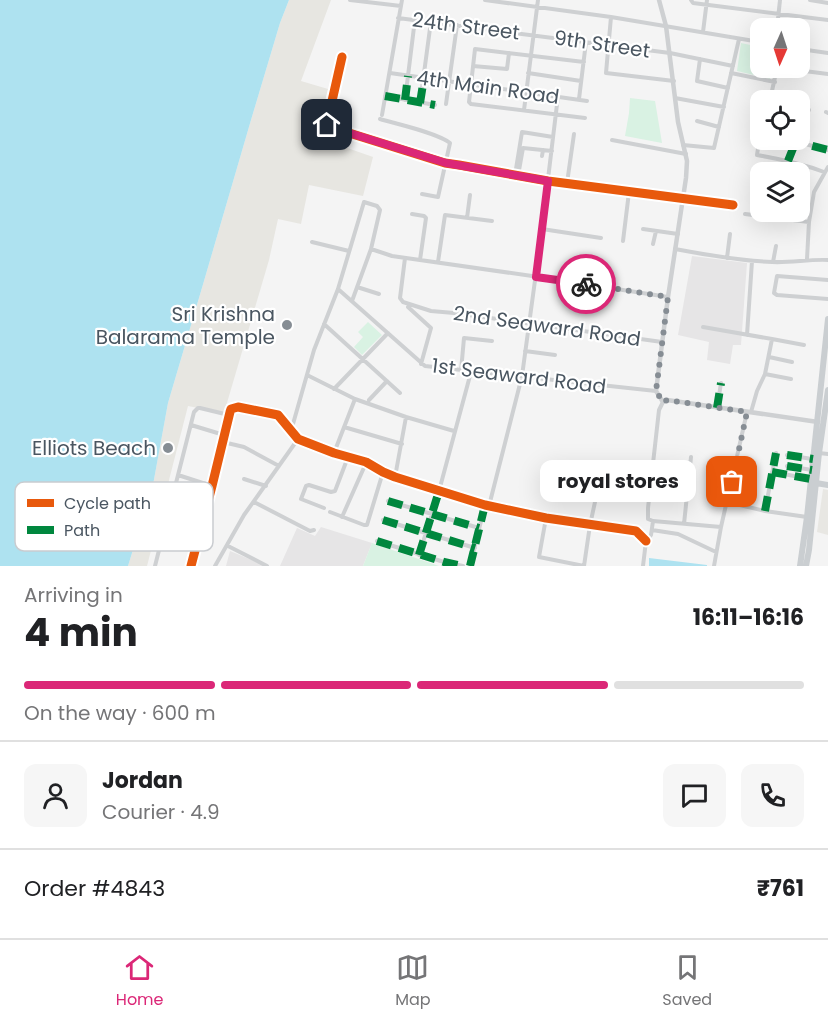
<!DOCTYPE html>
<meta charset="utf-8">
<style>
body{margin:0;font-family:Poppins,sans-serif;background:#f6f6f6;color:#202124;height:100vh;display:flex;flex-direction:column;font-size:22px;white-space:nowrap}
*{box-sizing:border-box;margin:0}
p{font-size:20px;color:#757577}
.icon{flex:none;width:33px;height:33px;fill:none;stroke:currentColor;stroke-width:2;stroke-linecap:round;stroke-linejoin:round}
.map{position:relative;height:566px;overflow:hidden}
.details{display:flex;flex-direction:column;background:#fff;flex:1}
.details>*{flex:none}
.needle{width:39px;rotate:183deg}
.fabs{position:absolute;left:750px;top:18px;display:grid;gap:12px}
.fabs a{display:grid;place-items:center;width:60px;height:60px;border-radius:12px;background:#fff;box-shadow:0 6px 24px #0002;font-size:30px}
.pin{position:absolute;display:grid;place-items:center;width:51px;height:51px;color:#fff;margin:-26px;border-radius:12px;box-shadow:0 3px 9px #0006}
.courier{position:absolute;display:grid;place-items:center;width:60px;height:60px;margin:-30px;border:4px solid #db2777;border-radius:50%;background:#fff;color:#222;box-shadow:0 2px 8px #0007}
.bubble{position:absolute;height:42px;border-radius:12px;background:#fff;box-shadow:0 6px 24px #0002;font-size:20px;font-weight:700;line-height:42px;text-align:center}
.headline em{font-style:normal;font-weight:700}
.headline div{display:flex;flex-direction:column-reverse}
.headline{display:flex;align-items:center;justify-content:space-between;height:102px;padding:0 24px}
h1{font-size:39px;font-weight:700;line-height:45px}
.bar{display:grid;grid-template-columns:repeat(4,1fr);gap:9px 6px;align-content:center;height:72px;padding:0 24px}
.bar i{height:8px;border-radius:4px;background:#e0e0e0}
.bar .selected{background:#db2777}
.bar p{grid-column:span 4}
.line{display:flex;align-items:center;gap:15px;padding:0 24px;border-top:2px solid #e0e0e0}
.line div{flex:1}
.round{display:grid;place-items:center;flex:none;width:63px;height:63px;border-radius:12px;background:#f6f6f6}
.menu{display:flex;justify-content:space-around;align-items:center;height:84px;border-top:2px solid #e0e0e0;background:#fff;font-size:16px;color:#757577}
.menu a{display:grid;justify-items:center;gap:3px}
.menu .selected{color:#db2777}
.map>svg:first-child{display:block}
.commercial{fill:#e8e7e3}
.education{fill:#e6e5e6}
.green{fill:#d9f2e3}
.sand{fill:#e7e6e1}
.water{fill:#aee2f0}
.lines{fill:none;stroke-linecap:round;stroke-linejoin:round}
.minor{stroke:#ced0d2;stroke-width:4}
.tertiary{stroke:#ced0d2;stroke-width:4.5}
.primary{stroke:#caced1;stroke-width:6}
.quiet{stroke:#00873e;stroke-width:8;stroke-dasharray:15 8;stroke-linecap:butt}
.cycleway-casing{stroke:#fff;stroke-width:13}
.cycleway{stroke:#e8590c;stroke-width:9}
.done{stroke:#868d94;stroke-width:6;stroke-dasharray:0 10.8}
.route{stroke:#db2777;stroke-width:8}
.poi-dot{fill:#868d94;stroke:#fff;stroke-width:2}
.labels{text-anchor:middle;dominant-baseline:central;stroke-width:4.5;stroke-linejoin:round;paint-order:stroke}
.street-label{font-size:20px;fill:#4a5661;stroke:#fff}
.poi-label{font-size:20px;fill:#4a5661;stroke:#fff;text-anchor:end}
.key{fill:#fff;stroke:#c9ccd0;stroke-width:1.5}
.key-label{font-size:16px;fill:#4a5661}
</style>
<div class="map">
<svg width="828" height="566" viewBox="0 0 828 566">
<rect width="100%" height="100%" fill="#f4f4f4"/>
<path class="commercial" d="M823 489 828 490V535L817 532Z"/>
<path class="education" d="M692 256 747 263 741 345H733L730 364 707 360 709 342 678 335Z
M321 527 372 543 363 566H280L297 528 315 536Z
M230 551 266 566H226Z"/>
<path class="green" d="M741 43 760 47V68H773L770 79 737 71Z
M630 98 655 101 662 143 625 136 629 113Z
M368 322 382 335 362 355 354 347 363 337 358 332Z
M372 543 439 566H363Z"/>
<path class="sand" d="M289 0H331L301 81 328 89 316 137 373 157 363 196 309 185 301 224 278 219 269 260 224 413 188 406 147 566H128L153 485 168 403 204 281 251 120 280 23Z"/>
<path class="water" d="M0 0H289L280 23 251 120 204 281 168 403 153 485 128 566H0Z
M649 558 707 565V566H649Z"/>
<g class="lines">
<path class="minor" d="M350 0 401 6
M485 0 611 17 760 42
M691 0 693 3 828 20
M810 0 828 3
M611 17 606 73 674 81
M398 18 670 53 733 66
M777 28 780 0
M703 32 707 0
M800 49 828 53
M342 57 327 123 330 127 445 163 459 165 548 181 733 205
M700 59 697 81 728 88
M584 62 475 49 469 102 471 104 585 118
M473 66 507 69 509 53
M781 68 828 74
M390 73 587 101
M528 73 581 81
M731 73 775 82
M385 96 435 105
M675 98 724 107
M579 99 586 42
M405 100 415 19
M770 100 777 68
M420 103 431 21
M446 104 457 25
M800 108 809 110
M524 110 538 0
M826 112 828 113
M382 115 402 0
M380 119C397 124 438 133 450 143L438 197 422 194
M697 121 719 127
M760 135 757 155C780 159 803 164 824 172
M612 140 686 154
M790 140 828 150
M683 145 714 148 739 39
M542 156 543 150
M788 161 796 141
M515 175 522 132 553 137
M518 176 523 148 552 151
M567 183 574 134
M412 214 424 216 426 218 420 260
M745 214 809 222
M467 218 470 195
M542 229 601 238
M643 229 678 234
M623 241 629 192
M312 242 349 251
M653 244 656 231
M371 249 392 256 539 277 668 297
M675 249C707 255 740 261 772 262 791 263 809 259 828 260
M405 258 400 298 403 302 431 311 454 313 662 342
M727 258 730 234
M807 259 809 222 814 192 828 167
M438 262 445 215 492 221
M773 262 776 246
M828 280 777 276 774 293 777 295 828 299
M357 287 379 294
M338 289 425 366 656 391
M408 307 431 328 421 364
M324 324 400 393
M703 327 772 339 765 374 757 391 751 412
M747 335 752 261
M772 339 804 345
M525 351 555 355
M769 357 792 362
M461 371 464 338 492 341
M765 374 791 379
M307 375 355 399 406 417 454 431
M334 389 388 333
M369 400 387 381
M717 408 721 383
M191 425 224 435
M344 427 402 444
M291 431 314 350 338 289 364 202 377 206 380 210 371 249 352 301
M223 442 244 447 279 466
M334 453 355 399
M819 453 828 454
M787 455 812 459
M787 466 812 470
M772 472 811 479
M178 475 212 486
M395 477 406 417
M244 479 266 486
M388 501 479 528
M254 502 310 531 314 530
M727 502 765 511 807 517
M489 506 522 376 542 229 558 96
M324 508 301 499 306 486 309 485 331 492 335 491 348 457
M765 511 776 453
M330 512 364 525H367L383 472
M342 517 366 463
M546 518 539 557 584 566
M383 520 475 548
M653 521 721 527
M684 524 691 457
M652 530 678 534 716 552
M377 541 444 562 463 566
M228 546 267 566
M419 555 439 491 471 372
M155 566 194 412 198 408H200L229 415
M191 566 212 486 230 412 231 409 238 407 278 415 298 439 334 453 366 462 383 472 395 477 485 505 546 518 636 531 646 541
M215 566 244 515 298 439
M470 566 485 505
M584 566 590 525 595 502
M643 566 646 541 651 535 653 521 648 519V508L659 410 663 402
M714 566 721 527 747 412"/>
<path class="tertiary" d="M659 0 666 26 678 122 687 161 686 178 668 297 656 391 663 402 667 400 818 422"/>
<path class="primary" d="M816 483 828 485
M800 566 807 517 828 319
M806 566 809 550 819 453 828 390"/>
<path class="quiet" d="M385 96 435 105
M405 100 408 76
M420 103 424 78
M800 108 809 110
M790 140 828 150
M788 161 796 141
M717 408 721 383
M787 455 813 459
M787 466 812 470
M772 472 811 479
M388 501 479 528
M765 511 776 453
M383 520 475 548
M377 541 444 562 463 566
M419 555 439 491
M470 566 485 505"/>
<g class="cycleway-casing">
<path id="cycleway" d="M342 57 327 123 330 127 445 163 459 165 548 181 733 205
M191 566 212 486 230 412 231 409 238 407 278 415 298 439 334 453 366 462 383 472 395 477 485 505 546 518 636 531 646 541"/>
</g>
<use href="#cycleway" class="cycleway"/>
</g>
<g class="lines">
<path class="done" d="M586 284 668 297 656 391 663 402 667 400 747 412 732 482"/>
<path class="route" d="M327 125 330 127 446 163 548 181 536 277 586 284"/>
</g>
<g class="poi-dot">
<circle cx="287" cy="325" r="6"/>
<circle cx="168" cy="448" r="6"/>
</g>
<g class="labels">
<g class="street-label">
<text transform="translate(466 26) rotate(7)">24th Street</text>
<text transform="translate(602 44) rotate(8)">9th Street</text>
<text transform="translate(488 87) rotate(8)">4th Main Road</text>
<text transform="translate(547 326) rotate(8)">2nd Seaward Road</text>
<text transform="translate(519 376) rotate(7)">1st Seaward Road</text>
</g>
<g class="poi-label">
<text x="275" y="314">Sri Krishna<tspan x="275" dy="23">Balarama Temple</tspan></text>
<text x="156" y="448">Elliots Beach</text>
</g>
</g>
<rect x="15" y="482" width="198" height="69" rx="9" class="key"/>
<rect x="27" y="499" width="27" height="8" fill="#e8590c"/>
<rect x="27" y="526" width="27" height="8" fill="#00873e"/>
<g class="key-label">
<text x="64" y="509">Cycle path</text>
<text x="64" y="536">Path</text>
</g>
</svg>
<div class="fabs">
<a><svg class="needle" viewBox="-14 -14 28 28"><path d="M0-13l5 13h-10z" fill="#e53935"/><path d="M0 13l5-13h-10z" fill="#757577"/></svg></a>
<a><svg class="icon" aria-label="locate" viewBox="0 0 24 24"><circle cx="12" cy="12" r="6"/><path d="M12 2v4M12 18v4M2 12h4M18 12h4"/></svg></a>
<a><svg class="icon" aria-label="layers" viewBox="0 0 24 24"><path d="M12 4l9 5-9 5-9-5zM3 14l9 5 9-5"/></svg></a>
</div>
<div class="pin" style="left:732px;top:482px;background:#ea580c"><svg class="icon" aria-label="bag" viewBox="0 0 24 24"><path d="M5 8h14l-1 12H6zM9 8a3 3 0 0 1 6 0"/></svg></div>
<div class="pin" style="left:327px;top:125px;background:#1f2937"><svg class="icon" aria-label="home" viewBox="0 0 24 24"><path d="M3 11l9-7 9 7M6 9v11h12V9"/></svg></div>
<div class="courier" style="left:586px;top:284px"><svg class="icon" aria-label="bike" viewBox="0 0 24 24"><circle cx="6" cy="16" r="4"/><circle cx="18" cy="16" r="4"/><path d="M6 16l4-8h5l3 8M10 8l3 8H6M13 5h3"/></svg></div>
<div class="bubble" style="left:540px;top:460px;width:156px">royal stores</div>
</div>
<section class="details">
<div class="headline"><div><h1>4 min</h1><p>Arriving in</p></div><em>16:11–16:16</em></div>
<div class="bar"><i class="selected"></i><i class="selected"></i><i class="selected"></i><i></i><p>On the way · 600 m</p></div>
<div class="line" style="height:108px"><a class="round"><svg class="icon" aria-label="person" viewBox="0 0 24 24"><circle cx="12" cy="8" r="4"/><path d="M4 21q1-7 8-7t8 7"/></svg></a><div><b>Jordan</b><p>Courier · 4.9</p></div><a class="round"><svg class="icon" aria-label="chat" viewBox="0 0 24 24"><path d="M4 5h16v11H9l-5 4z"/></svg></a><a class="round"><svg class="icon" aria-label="phone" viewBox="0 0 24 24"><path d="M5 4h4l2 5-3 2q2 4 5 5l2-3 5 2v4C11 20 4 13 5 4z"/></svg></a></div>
<div class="line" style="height:78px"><div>Order #4843</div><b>₹761</b></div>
</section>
<nav class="menu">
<a class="selected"><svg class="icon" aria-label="home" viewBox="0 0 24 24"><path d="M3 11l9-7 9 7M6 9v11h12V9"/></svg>Home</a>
<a><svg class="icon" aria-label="map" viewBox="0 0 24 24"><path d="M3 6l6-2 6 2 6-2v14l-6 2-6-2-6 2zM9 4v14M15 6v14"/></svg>Map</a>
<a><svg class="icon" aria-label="saved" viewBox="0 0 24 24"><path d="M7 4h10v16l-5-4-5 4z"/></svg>Saved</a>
</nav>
